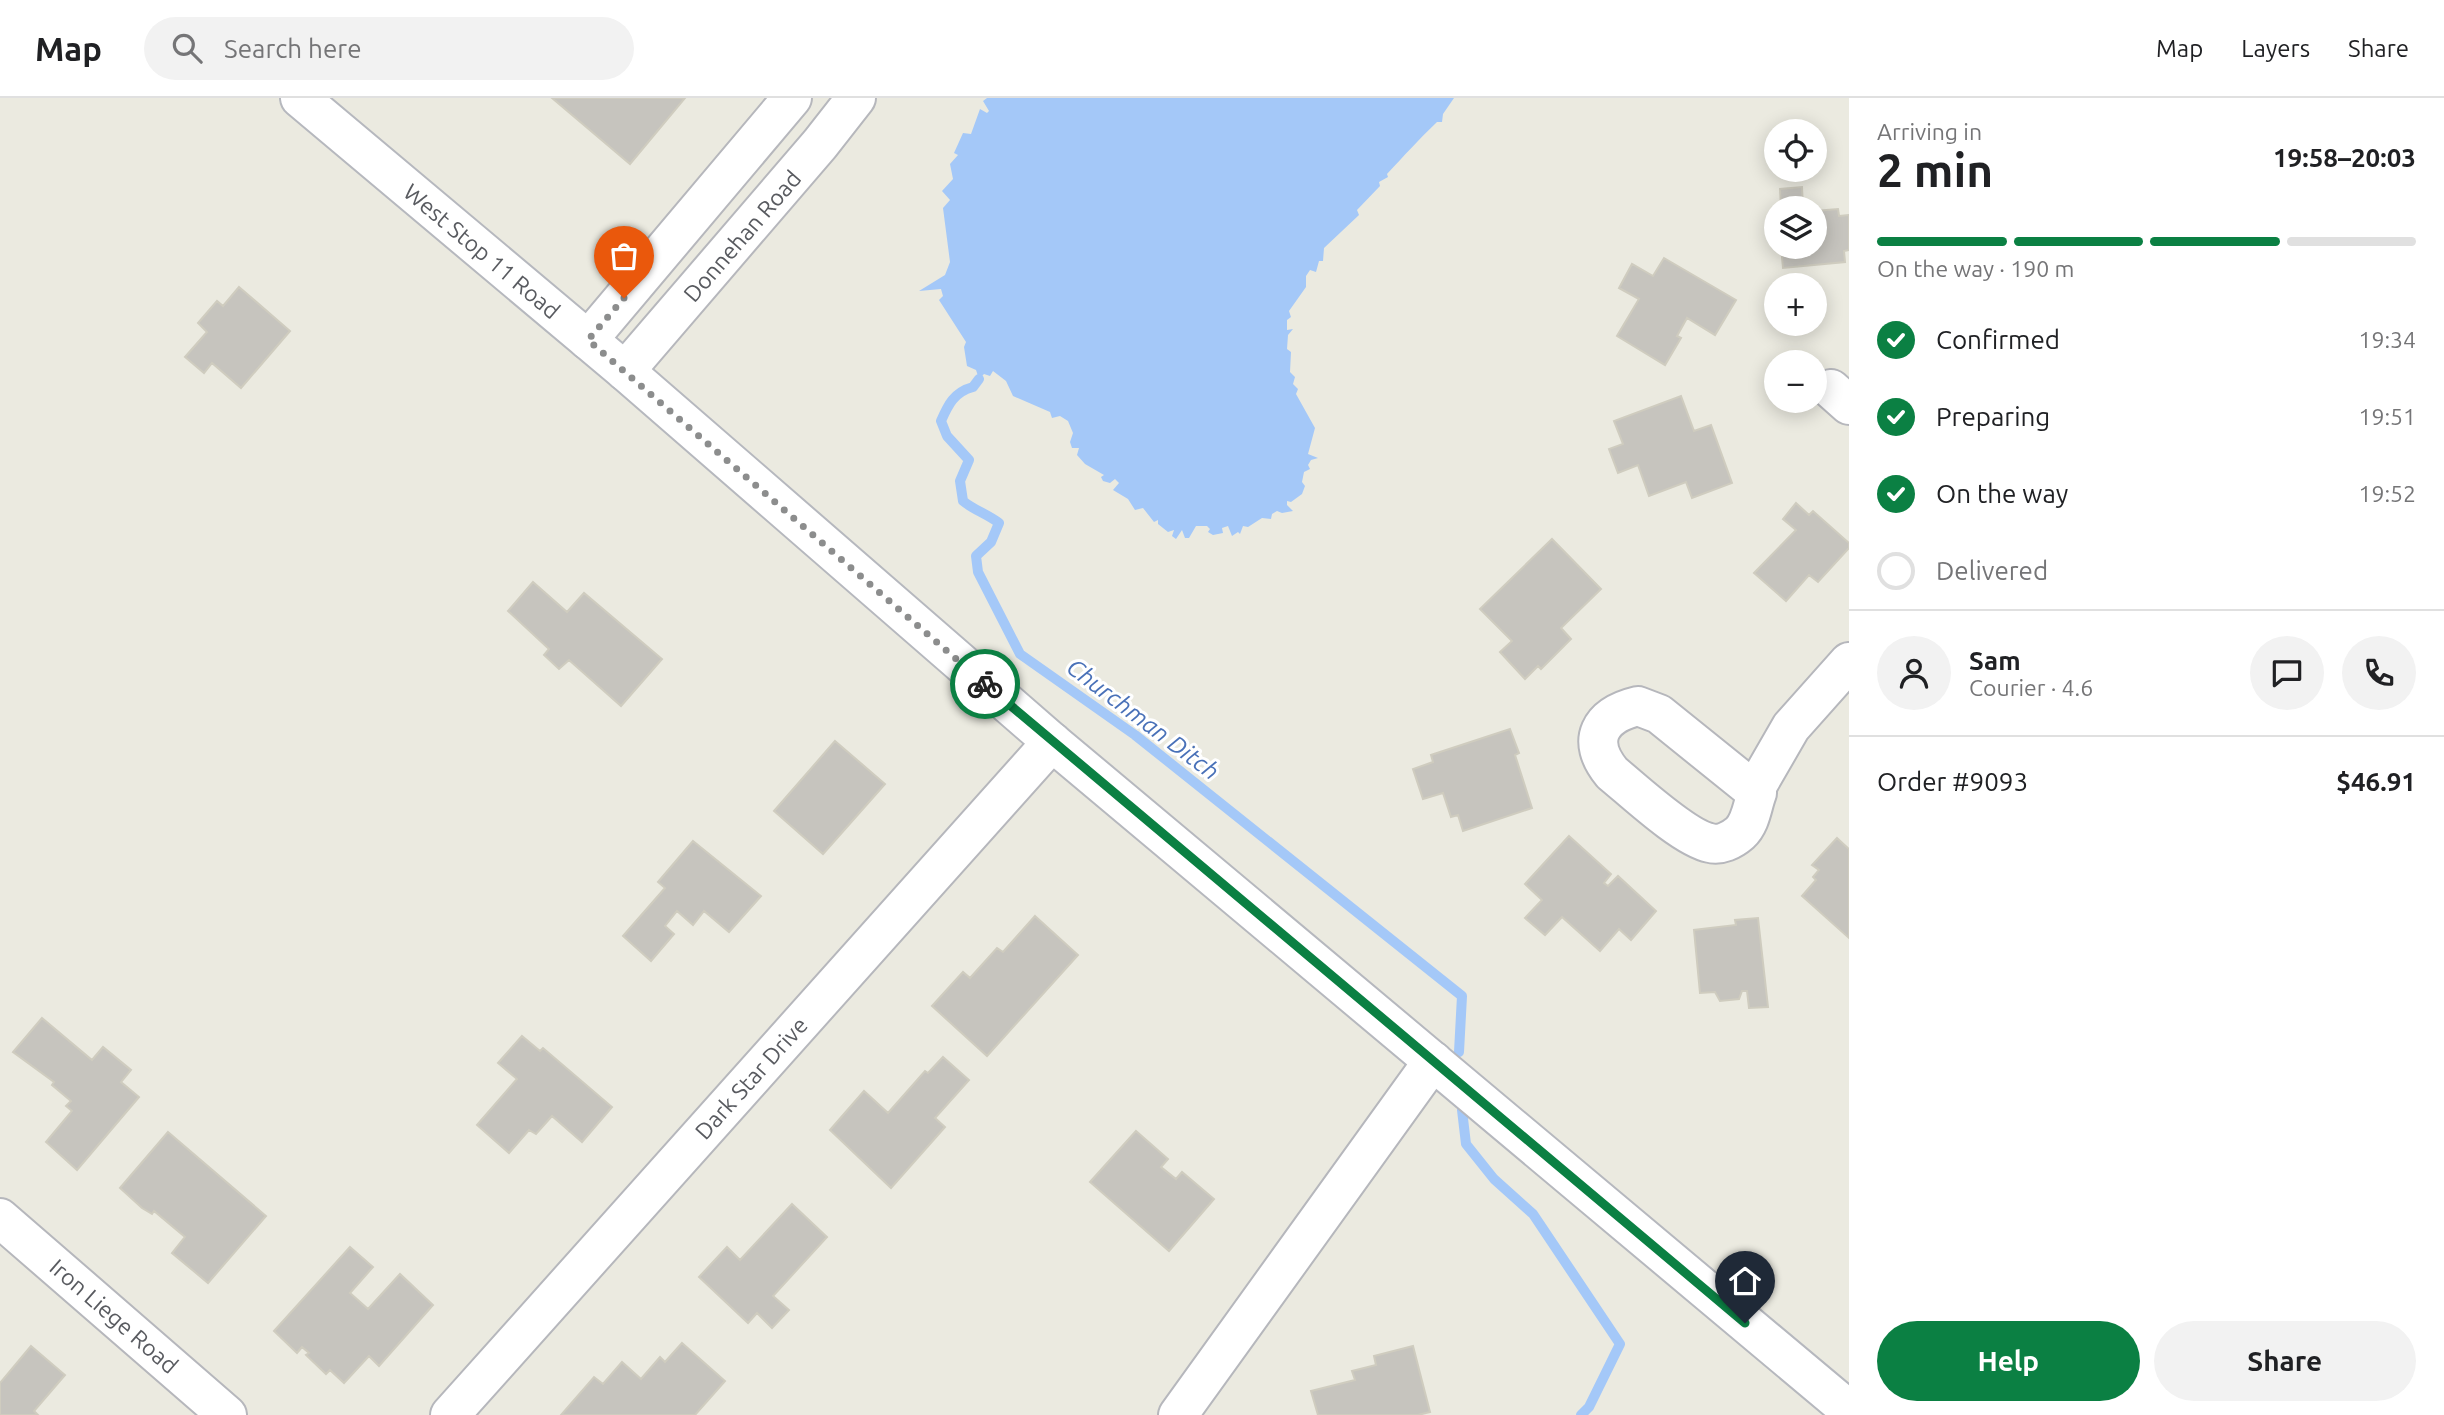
<!DOCTYPE html>
<meta charset="utf-8">
<style>
body{margin:0;font-family:Ubuntu,sans-serif;background:#f2f2f2;color:#202124;height:100vh;display:flex;flex-direction:column;font-size:26px;white-space:nowrap}
*{box-sizing:border-box;margin:0}
p{font-size:23px;color:#757577}
.icon{flex:none;width:38px;height:38px;fill:none;stroke:currentColor;stroke-width:2;stroke-linecap:round;stroke-linejoin:round}
.map{position:relative;flex:1;overflow:hidden}
.sheet{display:flex;flex-direction:column;background:#fff;width:595px}
.sheet>*{flex:none}
.buttons{position:absolute;left:1764px;top:21px;display:grid;gap:14px}
.buttons a{display:grid;place-items:center;width:63px;height:63px;border-radius:50%;background:#fff;box-shadow:0 4px 18px #0003;font-size:35px}
.pin{position:absolute;display:grid;place-items:center;width:60px;height:60px;color:#fff;margin:-72px -30px;border-radius:50% 50% 50% 0;rotate:-45deg;box-shadow:0 0 7px #0007}
.pin .icon{rotate:45deg}
.courier{position:absolute;display:grid;place-items:center;width:70px;height:70px;margin:-35px;border:5px solid #0b8043;border-radius:50%;background:#fff;color:#222;box-shadow:0 2px 9px #0007}
.overview em{font-style:normal;font-weight:600}
.overview div{display:flex;flex-direction:column-reverse}
.overview{display:flex;align-items:center;justify-content:space-between;height:119px;padding:0 28px}
h1{font-size:46px;font-weight:600;line-height:52px}
.bar{display:grid;grid-template-columns:repeat(4,1fr);gap:10px 7px;align-content:center;height:84px;padding:0 28px}
.bar i{height:9px;border-radius:5px;background:#e0e0e0}
.bar .on{background:#0b8043}
.bar p{grid-column:span 4}
.line{display:flex;align-items:center;gap:18px;padding:0 28px;border-top:2px solid #e0e0e0}
.line div{flex:1}
.round{display:grid;place-items:center;flex:none;width:74px;height:74px;border-radius:37px;background:#f2f2f2}
ol{padding:0 28px;list-style:none}
li{display:flex;align-items:center;gap:21px;height:77px}
li p{margin-inline-start:auto}
li .icon{padding:7px;border-radius:50%;background:#0b8043;color:#fff;stroke-width:4}
li:last-child{color:#757577}
li i{width:38px;height:38px;border:4px solid #e0e0e0;border-radius:50%}
.cta{display:flex;gap:14px;margin-top:auto;padding:14px 28px}
.cta a{flex:1;height:80px;border-radius:42px;background:#0b8043;color:#fff;font-size:28px;font-weight:600;line-height:80px;text-align:center}
.cta a+a{background:#f2f2f2;color:#202124}
header{display:flex;align-items:center;gap:42px;box-sizing:border-box;height:98px;padding:0 35px;background:#fff;border-bottom:2px solid #e0e0e0}
header strong{font-size:33px}
nav{display:flex;gap:38px;margin-inline-start:auto;font-size:24px}
.search{width:490px;height:63px;background:#f2f2f2;display:flex;align-items:center;gap:18px;box-sizing:border-box;padding:0 24px;border-radius:38px;color:#757577;font-size:26px}
main{display:flex;flex:1;min-height:0}
.map>svg:first-child{display:block}
.water{fill:#a4c8f8}
.lines{fill:none;stroke-linecap:round;stroke-linejoin:round}
.stream{stroke:#a4c8f8;stroke-width:10}
.building{fill:#c6c4be;stroke:#cfccbf;stroke-width:2}
.street-casing{stroke:#b6b7bc;stroke-width:42}
.secondary-casing{stroke:#b6b8be;stroke-width:42}
.street{stroke:#fff;stroke-width:38}
.secondary{stroke:#fff;stroke-width:38}
.done{stroke:#8c8d8d;stroke-width:7;stroke-dasharray:0 12.6}
.route{stroke:#0b8043;stroke-width:9}
.labels{text-anchor:middle;dominant-baseline:central;stroke-width:6;stroke-linejoin:round;paint-order:stroke}
.street-label{font-size:23px;fill:#595b60;stroke:#fff}
.water-label{font-size:24px;font-style:italic;fill:#4971b8;stroke:#fff}
</style>
<header>
<strong>Map</strong>
<div class="search"><svg class="icon" aria-label="search" viewBox="0 0 24 24"><circle cx="10" cy="10" r="6"/><path d="M15 15l6 6"/></svg>Search here</div>
<nav><a>Map</a><a>Layers</a><a>Share</a></nav>
</header>
<main>
<div class="map">
<svg width="1849" height="1317" viewBox="0 0 1849 1317">
<rect width="100%" height="100%" fill="#ebeae0"/>
<path class="water" d="M987 0H1454L1443 16 1442 24H1437C1419 41 1404 58 1387 76L1388 79 1379 84 1380 88 1357 112 1359 117 1324 150 1323 163H1319L1316 174 1310 172 1306 178V189L1289 213 1291 219 1287 222V232L1293 231 1288 237 1287 251 1291 254 1290 274 1295 279 1293 286 1298 291 1296 296 1315 330 1308 356 1318 360 1311 362 1308 367 1310 371 1304 374 1302 384 1305 388 1302 396 1291 404 1287 403V407L1293 413 1282 415 1277 413 1272 416 1271 421 1262 420 1248 429 1243 428 1240 436 1238 434 1232 438 1228 428 1222 430 1223 435 1213 437 1208 434 1210 431 1207 428H1196L1189 440H1185L1182 432 1176 441 1172 438 1174 432 1168 434 1158 426V422L1154 424 1143 410 1135 412 1128 401 1113 392 1119 385 1115 381 1110 385 1103 383 1101 379 1104 377 1085 366 1077 357 1079 350H1072L1070 344 1073 335 1068 323 1060 318 1052 320 1050 314 1013 298 1006 283 993 273 990 278 984 276 979 281 976 272 967 268 964 249 966 244 939 202 943 198 941 191 919 193 945 177 950 164 943 110 950 102 942 93 953 81 950 66 958 57 954 55 963 35 971 36 980 11 987 15 989 13 983 3Z"/>
<g class="lines">
<path class="stream" d="M979 281 973 289C954 294 948 307 941 323L947 338 969 362 960 383 963 403C974 412 987 416 999 425L991 444 976 458 978 474 1020 556 1135 637 1462 898 1459 954
M1462 1012 1466 1046 1494 1081 1533 1116 1620 1246 1589 1309 1581 1317"/>
</g>
<path class="building" d="M552 0H685L630 66Z
M1802 89 1803 110H1781L1780 91Z
M1838 111 1839 118 1849 117V152L1844 153 1845 164 1783 170 1781 149H1815V113Z
M1664 160 1736 202 1715 237 1687 220 1677 238 1681 240 1665 267 1617 238 1639 201 1619 190 1632 166 1653 178Z
M239 189 290 233 241 290 212 265 204 275 185 259 207 234 198 225 217 203 223 208Z
M1681 298 1694 333 1711 327 1732 385 1692 400 1686 384 1649 398 1638 367 1618 375 1609 351 1623 346 1614 323Z
M1796 405 1809 417 1813 413 1849 445V450L1818 484 1809 477 1786 503 1754 475 1796 432 1783 421Z
M1552 441 1601 491 1561 530 1571 541 1541 571 1538 568 1525 581 1500 554 1512 543 1480 511Z
M533 484 567 514 584 495 662 561 621 608 569 562 559 571 544 557 549 551 508 513Z
M1510 631 1519 655 1515 657 1532 710 1463 733 1458 717 1451 719 1443 695 1423 701 1413 671 1433 664 1431 657Z
M835 643 885 686 823 756 774 713Z
M1569 738 1611 776 1604 785 1608 788 1618 778 1656 813 1631 842 1619 831 1600 853 1562 819 1545 837 1525 820 1542 802 1525 786Z
M1837 740 1849 751V840L1802 798 1816 782 1813 779 1819 772 1812 767Z
M693 743 761 798 729 834 704 813 693 827 677 813 665 828 674 836 651 863 623 838 665 790 658 784Z
M1035 818 1078 857 987 958 932 908 963 874 970 880 997 850 1003 854Z
M1758 820 1768 909 1749 910 1747 893H1742L1739 901 1720 903 1715 894 1700 895 1694 832 1736 827 1735 822Z
M42 920 92 962 103 949 131 972 121 984 139 999 77 1072 46 1044 72 1013 66 1008 71 1003 52 987 54 984 13 954Z
M522 938 540 953 543 950 612 1009 582 1044 552 1018 536 1036 529 1032 509 1055 477 1027 517 981 498 965Z
M943 959 969 982 935 1020 945 1029 891 1090 830 1032 864 993 888 1015 925 973 928 975Z
M1136 1033 1168 1061 1161 1069 1176 1081 1182 1074 1214 1101 1169 1153 1090 1084Z
M168 1034 266 1118 208 1185 172 1155 185 1139 154 1113 152 1116 142 1110 120 1090Z
M792 1106 827 1139 773 1198 789 1212 772 1230 757 1215 748 1225 699 1179 727 1149 740 1162Z
M350 1149 373 1169 350 1195 368 1211 400 1176 433 1207 379 1268 369 1258 344 1285 330 1272 326 1276 306 1257 309 1255 302 1249 297 1255 274 1233Z
M682 1245 725 1283 695 1317H561L594 1279 603 1286 622 1264 641 1281 660 1259 665 1264Z
M31 1248 65 1277 34 1313 38 1317H0V1285Z
M1413 1248 1430 1314 1418 1317H1318L1311 1293 1355 1282 1352 1273 1376 1267 1374 1258Z"/>
<g class="lines">
<g class="street-casing">
<path id="street" d="M588 242 792 0
M625 273 820 46 856 0
M1831 291 1849 307
M1638 608 1659 616 1757 695C1752 708 1751 725 1740 735 1732 742 1720 748 1710 745 1684 740 1634 693 1612 675 1585 642 1600 617 1638 608Z
M1757 695V688L1791 629 1849 564
M0 1120 227 1317
M450 1317 1052 644
M1178 1317 1433 963"/>
</g>
<g class="secondary-casing">
<path id="secondary" d="M300 0 625 273 1052 644 1849 1312"/>
</g>
<use href="#street" class="street"/>
<use href="#secondary" class="secondary"/>
</g>
<g class="lines">
<path class="done" d="M624 200 588 242 985 586"/>
<path class="route" d="M985 586 1745 1225"/>
</g>
<g class="labels">
<g class="street-label">
<text transform="translate(742 138) rotate(-49)">Donnehan Road</text>
<text transform="translate(482 153) rotate(40)">West Stop 11 Road</text>
<text transform="translate(751 980) rotate(-48)">Dark Star Drive</text>
<text transform="translate(114 1218) rotate(41)">Iron Liege Road</text>
</g>
<g class="water-label">
<text transform="translate(1143 621) rotate(37)">Churchman Ditch</text>
</g>
</g>
</svg>
<div class="buttons">
<a><svg class="icon" aria-label="locate" viewBox="0 0 24 24"><circle cx="12" cy="12" r="6"/><path d="M12 2v4M12 18v4M2 12h4M18 12h4"/></svg></a>
<a><svg class="icon" aria-label="layers" viewBox="0 0 24 24"><path d="M12 4l9 5-9 5-9-5zM3 14l9 5 9-5"/></svg></a>
<a>+</a>
<a>−</a>
</div>
<div class="pin" style="left:624px;top:200px;background:#ea580c"><svg class="icon" aria-label="bag" viewBox="0 0 24 24"><path d="M5 8h14l-1 12H6zM9 8a3 3 0 0 1 6 0"/></svg></div>
<div class="pin" style="left:1745px;top:1225px;background:#1f2937"><svg class="icon" aria-label="home" viewBox="0 0 24 24"><path d="M3 11l9-7 9 7M6 9v11h12V9"/></svg></div>
<div class="courier" style="left:985px;top:586px"><svg class="icon" aria-label="bike" viewBox="0 0 24 24"><circle cx="6" cy="16" r="4"/><circle cx="18" cy="16" r="4"/><path d="M6 16l4-8h5l3 8M10 8l3 8H6M13 5h3"/></svg></div>
</div>
<section class="sheet">
<div class="overview"><div><h1>2 min</h1><p>Arriving in</p></div><em>19:58–20:03</em></div>
<div class="bar"><i class="on"></i><i class="on"></i><i class="on"></i><i></i><p>On the way · 190 m</p></div>
<ol>
<li><svg class="icon" aria-label="check" viewBox="0 0 24 24"><path d="M5 12l5 5 9-10"/></svg>Confirmed<p>19:34</p></li>
<li><svg class="icon" aria-label="check" viewBox="0 0 24 24"><path d="M5 12l5 5 9-10"/></svg>Preparing<p>19:51</p></li>
<li><svg class="icon" aria-label="check" viewBox="0 0 24 24"><path d="M5 12l5 5 9-10"/></svg>On the way<p>19:52</p></li>
<li><i></i>Delivered</li>
</ol>
<div class="line" style="height:126px"><a class="round"><svg class="icon" aria-label="person" viewBox="0 0 24 24"><circle cx="12" cy="8" r="4"/><path d="M4 21q1-7 8-7t8 7"/></svg></a><div><b>Sam</b><p>Courier · 4.6</p></div><a class="round"><svg class="icon" aria-label="chat" viewBox="0 0 24 24"><path d="M4 5h16v11H9l-5 4z"/></svg></a><a class="round"><svg class="icon" aria-label="phone" viewBox="0 0 24 24"><path d="M5 4h4l2 5-3 2q2 4 5 5l2-3 5 2v4C11 20 4 13 5 4z"/></svg></a></div>
<div class="line" style="height:91px"><div>Order #9093</div><b>$46.91</b></div>
<div class="cta"><a>Help</a><a>Share</a></div>
</section>
</main>
